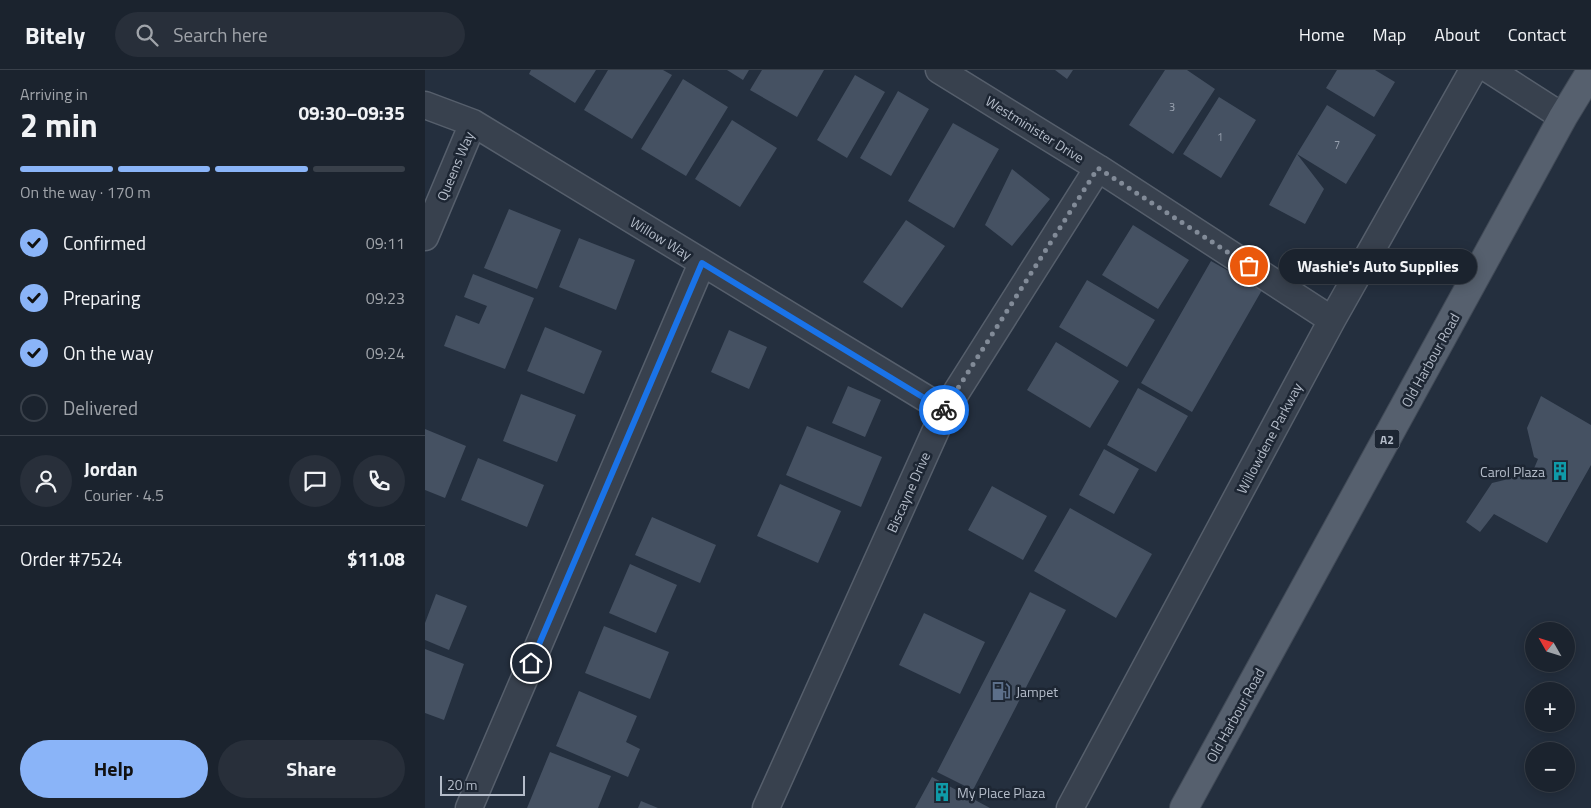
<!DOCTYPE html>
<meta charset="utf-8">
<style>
body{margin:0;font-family:"Titillium Web",sans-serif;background:#282f3a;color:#f1f3f6;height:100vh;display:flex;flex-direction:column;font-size:19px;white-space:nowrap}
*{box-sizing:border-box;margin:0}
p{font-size:16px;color:#a0a4aa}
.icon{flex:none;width:28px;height:28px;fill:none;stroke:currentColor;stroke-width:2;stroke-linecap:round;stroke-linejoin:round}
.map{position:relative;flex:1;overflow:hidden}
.details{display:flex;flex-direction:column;background:#1b232e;width:425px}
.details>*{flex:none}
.needle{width:32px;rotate:309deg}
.tools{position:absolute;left:1100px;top:552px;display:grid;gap:10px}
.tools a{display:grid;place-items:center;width:50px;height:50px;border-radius:50%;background:#1b232e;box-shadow:0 2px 12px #0003,0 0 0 1px #39404a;font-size:25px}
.scale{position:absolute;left:15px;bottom:12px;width:85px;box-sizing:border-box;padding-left:5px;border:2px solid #b4bcc9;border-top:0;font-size:14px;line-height:18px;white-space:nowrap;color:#b4bcc9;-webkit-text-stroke:4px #1d2633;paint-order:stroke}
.pin{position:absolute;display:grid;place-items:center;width:42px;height:42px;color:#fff;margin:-21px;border:2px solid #fff;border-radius:50%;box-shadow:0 1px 5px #0007}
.courier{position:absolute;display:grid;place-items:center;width:50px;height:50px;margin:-25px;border:4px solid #1a73e8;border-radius:50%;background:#fff;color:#222;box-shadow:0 1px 6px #0007}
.bubble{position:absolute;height:35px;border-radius:18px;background:#1b232e;box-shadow:0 2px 12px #0003,0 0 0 1px #39404a;font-size:16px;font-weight:700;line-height:35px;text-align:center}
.overview em{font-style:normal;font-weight:700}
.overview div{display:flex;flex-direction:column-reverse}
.overview{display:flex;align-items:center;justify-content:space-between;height:85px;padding:0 20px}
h1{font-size:32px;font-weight:700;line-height:38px}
.bar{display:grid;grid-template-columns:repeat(4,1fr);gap:8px 5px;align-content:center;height:60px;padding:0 20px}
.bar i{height:6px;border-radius:4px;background:#39404a}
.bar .current{background:#8ab4f8}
.bar p{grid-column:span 4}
.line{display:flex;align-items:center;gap:12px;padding:0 20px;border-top:1px solid #39404a}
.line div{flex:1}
.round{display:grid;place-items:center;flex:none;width:52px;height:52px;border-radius:26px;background:#282f3a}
ol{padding:0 20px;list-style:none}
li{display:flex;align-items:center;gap:15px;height:55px}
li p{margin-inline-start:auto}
li .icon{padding:5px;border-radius:50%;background:#8ab4f8;color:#111;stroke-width:4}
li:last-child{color:#a0a4aa}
li i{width:28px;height:28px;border:2px solid #39404a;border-radius:50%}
.action{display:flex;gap:10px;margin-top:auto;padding:10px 20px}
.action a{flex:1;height:58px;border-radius:30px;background:#8ab4f8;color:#111;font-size:20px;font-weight:700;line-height:58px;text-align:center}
.action a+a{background:#282f3a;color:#f1f3f6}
header{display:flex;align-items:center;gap:30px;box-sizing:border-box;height:70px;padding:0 25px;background:#1b232e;border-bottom:1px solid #39404a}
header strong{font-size:24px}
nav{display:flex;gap:28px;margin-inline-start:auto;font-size:18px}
.search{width:350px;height:45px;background:#282f3a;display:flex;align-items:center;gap:12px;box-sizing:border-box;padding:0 18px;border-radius:28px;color:#a0a4aa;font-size:19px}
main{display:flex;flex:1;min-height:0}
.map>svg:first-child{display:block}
.building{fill:#455162}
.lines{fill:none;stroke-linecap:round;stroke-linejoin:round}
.street-casing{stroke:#565f6c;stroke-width:29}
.primary-casing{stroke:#414a57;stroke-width:30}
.street{stroke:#38414e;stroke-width:26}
.primary{stroke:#56606e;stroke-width:28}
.done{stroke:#828b98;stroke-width:5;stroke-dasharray:0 9}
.route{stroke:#1a73e8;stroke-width:6}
.labels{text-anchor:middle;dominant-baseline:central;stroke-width:5;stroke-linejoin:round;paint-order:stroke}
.number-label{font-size:11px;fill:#98a1af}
.shield{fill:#1d2633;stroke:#878f9c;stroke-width:1}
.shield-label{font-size:12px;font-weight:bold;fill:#b4bcc9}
.street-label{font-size:14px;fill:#b4bcc9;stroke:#1d2633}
.poi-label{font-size:14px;fill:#b4bcc9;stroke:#1d2633;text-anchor:start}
</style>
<header>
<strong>Bitely</strong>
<div class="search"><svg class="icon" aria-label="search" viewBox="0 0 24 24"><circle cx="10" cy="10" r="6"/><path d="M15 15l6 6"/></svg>Search here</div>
<nav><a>Home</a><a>Map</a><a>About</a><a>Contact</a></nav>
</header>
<main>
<section class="details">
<div class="overview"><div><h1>2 min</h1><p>Arriving in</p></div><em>09:30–09:35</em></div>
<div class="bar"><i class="current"></i><i class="current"></i><i class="current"></i><i></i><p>On the way · 170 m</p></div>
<ol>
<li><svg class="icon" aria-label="check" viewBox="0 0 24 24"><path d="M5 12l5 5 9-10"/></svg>Confirmed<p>09:11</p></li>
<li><svg class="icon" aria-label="check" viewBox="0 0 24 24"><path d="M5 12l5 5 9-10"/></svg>Preparing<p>09:23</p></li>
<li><svg class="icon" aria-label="check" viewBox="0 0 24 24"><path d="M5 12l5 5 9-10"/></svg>On the way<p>09:24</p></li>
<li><i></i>Delivered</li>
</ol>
<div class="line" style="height:90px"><a class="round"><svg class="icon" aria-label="person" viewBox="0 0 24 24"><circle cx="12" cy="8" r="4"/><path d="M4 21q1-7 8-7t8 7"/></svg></a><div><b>Jordan</b><p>Courier · 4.5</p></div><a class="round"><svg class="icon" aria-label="chat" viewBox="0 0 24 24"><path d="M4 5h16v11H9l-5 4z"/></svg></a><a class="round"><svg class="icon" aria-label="phone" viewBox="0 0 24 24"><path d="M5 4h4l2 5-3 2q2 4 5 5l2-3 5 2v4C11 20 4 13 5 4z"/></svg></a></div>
<div class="line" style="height:65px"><div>Order #7524</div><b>$11.08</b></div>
<div class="action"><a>Help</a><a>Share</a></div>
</section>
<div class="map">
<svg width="1166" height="738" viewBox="0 0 1166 738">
<rect width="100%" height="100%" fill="#242f3e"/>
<path class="building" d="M106 0H171L150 33 104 4Z
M183 0H238L247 5 207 69 159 40Z
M302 0H324L318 10Z
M337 0H399L372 47 325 20Z
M630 0H648L642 9Z
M740 0H762L790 19 748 84 704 55Z
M912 0H950L970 12 949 47 901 18Z
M430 5 460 22 422 88 392 70Z
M258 9 303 37 261 106 216 79Z
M473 21 504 39 466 106 435 88Z
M794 27 831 50 796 108 758 84Z
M902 35 951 65 921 114 872 84Z
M307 50 352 78 315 137 270 109Z
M528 53 574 79 529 158 483 131Z
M872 84 899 119 880 154 844 135Z
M587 99 625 129 587 176 560 155Z
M84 139 136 160 112 219 59 198Z
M481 150 520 176 477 238 438 212Z
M708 155 764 190 733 239 677 205Z
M154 168 210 190 191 240 134 217Z
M786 191 837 220 767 342 716 313Z
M48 204 109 228 80 299 19 276 31 245 54 254 62 236 39 227Z
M662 210 730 250 702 297 634 257Z
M120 257 177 281 159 324 102 301Z
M304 260 342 277 324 319 286 302Z
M631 272 694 311 665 358 602 320Z
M423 316 456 330 440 367 407 353Z
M713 318 763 346 731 402 682 375Z
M96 324 151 345 132 392 78 371Z
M1116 326 1166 355V395L1122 473 1069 444 1055 462 1041 452 1067 413 1096 406 1105 408 1113 389 1109 387 1102 358Z
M382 356 457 387 436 437 361 405Z
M0 359 41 376 20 428 0 420Z
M679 379 714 399 689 444 654 425Z
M53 388 119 415 102 457 36 430Z
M355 414 416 441 393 493 332 466Z
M567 416 622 446 598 490 543 460Z
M645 438 727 484 691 548 609 501Z
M227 447 291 475 275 513 210 485Z
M205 494 252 515 231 563 184 543Z
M605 522 641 540 548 720 512 702Z
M11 524 42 536 24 580 0 570V553Z
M499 543 560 572 535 624 474 595Z
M179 556 244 582 225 629 160 603Z
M0 579 39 594 19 650 0 643Z
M154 621 212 646 201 672 215 679 203 707 131 676Z
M125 682 186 706 173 738H102Z
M507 707 565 738H490Z
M216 731 233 738H213Z"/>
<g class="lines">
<g class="street-casing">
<path id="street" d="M514 0 673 98 907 250
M1065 0 1138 47
M0 35 48 53 520 340
M0 167 48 53
M44 738 277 193
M341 738 520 340 673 98
M645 738 907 250 1048 0"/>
</g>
<g class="primary-casing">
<path id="primary" d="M759 738 1138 47 1166 1"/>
</g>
<use href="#street" class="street"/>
<use href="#primary" class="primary"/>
</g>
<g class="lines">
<path class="done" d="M519 340 673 98 824 196"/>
<path class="route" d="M106 593 277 193 519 340"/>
</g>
<defs>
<g id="building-bare" transform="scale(1.5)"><path d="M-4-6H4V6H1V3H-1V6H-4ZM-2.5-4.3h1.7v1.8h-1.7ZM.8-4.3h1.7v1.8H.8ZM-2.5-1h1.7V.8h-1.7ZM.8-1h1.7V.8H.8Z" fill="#0f9aa8" stroke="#1d2633" stroke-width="2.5" paint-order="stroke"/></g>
<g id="fuel-bare" transform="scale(1.5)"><path d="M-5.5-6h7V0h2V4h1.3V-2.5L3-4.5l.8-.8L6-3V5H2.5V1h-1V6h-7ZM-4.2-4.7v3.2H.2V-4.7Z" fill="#5c6f8a" stroke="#1d2633" stroke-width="2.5" paint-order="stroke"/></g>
</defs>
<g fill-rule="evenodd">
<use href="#building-bare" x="1135" y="401"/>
<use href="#fuel-bare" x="576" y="621"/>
<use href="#building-bare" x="517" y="722"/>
</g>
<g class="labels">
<g class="number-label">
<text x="747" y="37">3</text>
<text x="795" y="67">1</text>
<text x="912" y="75">7</text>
</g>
<rect class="shield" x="949.5" y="359.5" width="25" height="19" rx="4"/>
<g class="shield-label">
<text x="962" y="369">A2</text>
</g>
<g class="street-label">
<text transform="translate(610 59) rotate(32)">Westminister Drive</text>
<text transform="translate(30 96) rotate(-67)">Queens Way</text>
<text transform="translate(236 168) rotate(31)">Willow Way</text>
<text transform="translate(1005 290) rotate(-61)">Old Harbour Road</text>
<text transform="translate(844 368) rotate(-62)">Willowdene Parkway</text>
<text transform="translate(483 422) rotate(-66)">Biscayne Drive</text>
<text transform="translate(810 645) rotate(-61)">Old Harbour Road</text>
</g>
<g class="poi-label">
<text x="1120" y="401" text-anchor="end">Carol Plaza</text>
<text x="591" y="621">Jampet</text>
<text x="532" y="722">My Place Plaza</text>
</g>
</g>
</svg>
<div class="tools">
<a><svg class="needle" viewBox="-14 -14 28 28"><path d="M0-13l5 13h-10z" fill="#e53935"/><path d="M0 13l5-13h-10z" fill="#a0a4aa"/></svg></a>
<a>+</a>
<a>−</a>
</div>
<div class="scale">20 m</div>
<div class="pin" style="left:824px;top:196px;background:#ea580c"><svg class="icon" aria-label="bag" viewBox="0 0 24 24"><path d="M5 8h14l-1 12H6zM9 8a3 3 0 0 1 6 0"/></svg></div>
<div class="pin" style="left:106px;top:593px;background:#1f2937"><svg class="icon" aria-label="home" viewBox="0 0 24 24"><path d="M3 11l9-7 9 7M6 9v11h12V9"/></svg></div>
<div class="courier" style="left:519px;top:340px"><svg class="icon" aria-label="bike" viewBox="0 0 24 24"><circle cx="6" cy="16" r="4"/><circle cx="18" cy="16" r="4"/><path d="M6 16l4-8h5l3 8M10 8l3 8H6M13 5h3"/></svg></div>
<div class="bubble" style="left:854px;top:179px;width:198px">Washie's Auto Supplies</div>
</div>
</main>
